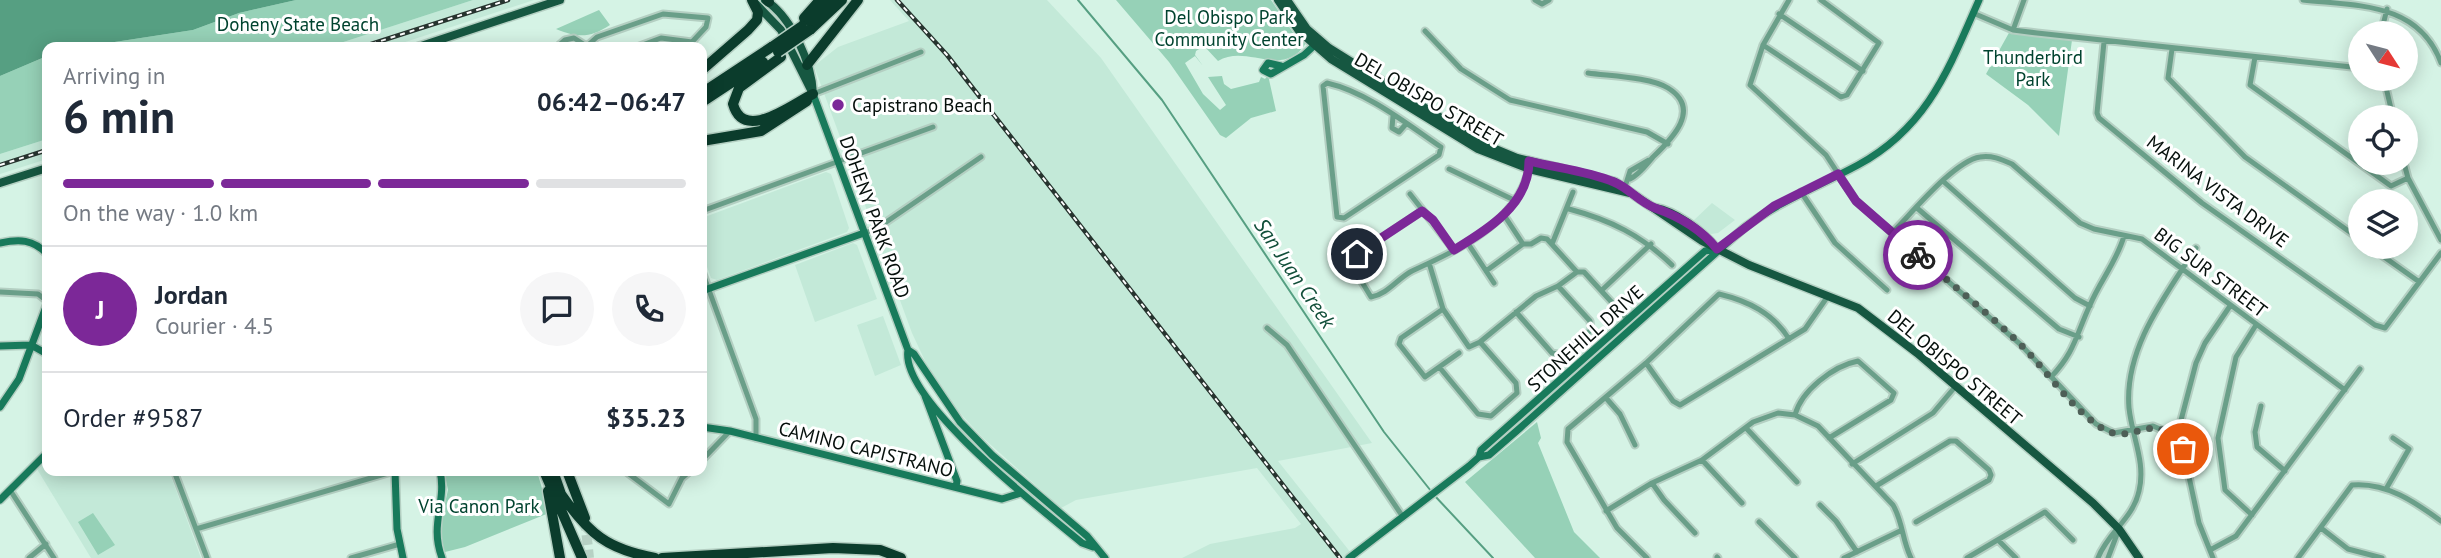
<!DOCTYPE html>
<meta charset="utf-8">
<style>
body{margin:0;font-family:"PT Sans",sans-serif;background:#f6f6f7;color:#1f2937;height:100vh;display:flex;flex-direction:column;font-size:26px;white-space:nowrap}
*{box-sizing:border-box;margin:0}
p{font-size:23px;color:#747a83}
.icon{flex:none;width:38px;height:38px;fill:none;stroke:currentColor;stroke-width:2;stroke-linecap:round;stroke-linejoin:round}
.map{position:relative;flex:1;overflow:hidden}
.panel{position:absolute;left:42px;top:42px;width:665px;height:434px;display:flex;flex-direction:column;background:#fff;border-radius:14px;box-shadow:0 4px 18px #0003}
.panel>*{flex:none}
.needle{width:46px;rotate:126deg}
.tools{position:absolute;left:2348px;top:21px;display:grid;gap:14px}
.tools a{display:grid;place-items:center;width:70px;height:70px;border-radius:50%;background:#fff;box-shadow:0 4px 18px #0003;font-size:35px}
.pin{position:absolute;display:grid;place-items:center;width:60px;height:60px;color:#fff;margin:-30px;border:4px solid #fff;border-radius:50%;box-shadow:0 2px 7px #0007}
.courier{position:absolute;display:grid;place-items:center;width:70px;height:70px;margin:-35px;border:5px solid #7c2898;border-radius:50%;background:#fff;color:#222;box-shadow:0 2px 9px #0007}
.headline em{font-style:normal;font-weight:700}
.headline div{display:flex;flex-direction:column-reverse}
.headline{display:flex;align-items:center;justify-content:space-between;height:119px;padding:0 21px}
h1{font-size:46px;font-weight:700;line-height:52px}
.bar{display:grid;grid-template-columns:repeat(4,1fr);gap:10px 7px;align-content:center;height:84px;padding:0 21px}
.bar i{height:9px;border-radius:5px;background:#e0e1e3}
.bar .on{background:#7c2898}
.bar p{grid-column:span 4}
.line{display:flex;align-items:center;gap:18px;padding:0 21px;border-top:2px solid #e0e1e3}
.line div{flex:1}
.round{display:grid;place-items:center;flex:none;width:74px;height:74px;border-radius:37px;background:#f6f6f7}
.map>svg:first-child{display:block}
.built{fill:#c3e9d8}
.green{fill:#96d1b7}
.water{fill:#569f82}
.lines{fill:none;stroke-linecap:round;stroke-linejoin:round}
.stream{stroke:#569f82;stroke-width:2}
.highway-tunnel{stroke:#b6d1c4;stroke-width:10;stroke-dasharray:10 5;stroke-linecap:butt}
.street-casing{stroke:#b4cfc2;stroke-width:9}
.secondary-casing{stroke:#b4cfc2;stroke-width:10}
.primary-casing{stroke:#b4cfc2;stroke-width:11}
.highway-casing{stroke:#b4cfc2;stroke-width:13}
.street{stroke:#6a9f89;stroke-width:5}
.secondary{stroke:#187a5b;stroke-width:7}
.primary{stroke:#165741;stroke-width:8}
.highway{stroke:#0b3c2c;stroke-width:10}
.rail-casing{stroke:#27342f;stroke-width:4.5}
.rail{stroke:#fff;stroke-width:2;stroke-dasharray:5;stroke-linecap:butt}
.highway-bridge-casing{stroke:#b4cfc2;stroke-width:13;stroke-linecap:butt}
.highway-bridge{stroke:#0b3c2c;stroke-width:10}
.done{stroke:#4e5f57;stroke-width:7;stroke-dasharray:0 12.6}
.route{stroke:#7c2898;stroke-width:9}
.poi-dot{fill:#7c2898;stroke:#fff;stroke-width:2.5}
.labels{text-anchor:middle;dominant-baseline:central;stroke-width:6;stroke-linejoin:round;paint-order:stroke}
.park-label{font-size:19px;fill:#00432f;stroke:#fff}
.street-label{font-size:19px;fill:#050f0b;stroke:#fff}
.poi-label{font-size:19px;fill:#050f0b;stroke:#fff;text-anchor:start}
.water-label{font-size:21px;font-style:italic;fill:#124f3a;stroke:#fff}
</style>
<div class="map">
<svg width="2441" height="558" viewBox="0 0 2441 558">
<rect width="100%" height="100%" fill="#d5f3e5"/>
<path class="built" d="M473 0H534L390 47H328Z
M890 0H1047L1101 58 1372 443 1278 461 1355 558H1182L1210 544 1295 528 1301 524 1257 468 1076 500 1061 508 982 437 959 412 926 363 912 333 814 66 838 47 909 21Z
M47 139V159L0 174V154Z
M826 172 831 174 849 228 847 232 717 280 711 278 702 253V218Z
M1712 203 1735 220 1718 233 1711 234 1693 221Z
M853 243 857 245 877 299 815 322 795 265Z
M883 316 901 365 875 376 857 325Z
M47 458V471H169L201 558H91L37 469Z"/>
<path class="green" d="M296 0H473L328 47H82L193 30 239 13Z
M1116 0H1271L1296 37 1304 38 1306 43C1283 80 1247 43 1218 61L1204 46 1196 51 1195 55 1203 66 1195 56 1185 63 1203 94 1220 110 1226 105 1208 77 1222 76 1224 84 1231 89 1259 82 1261 77 1265 79 1268 75 1276 111 1251 118 1226 138 1220 135 1169 62Z
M599 10 610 25C590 38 578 38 556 29Z
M2010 31 2072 40 2059 136 2028 105 1986 74Z
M47 56V139L0 154V76Z
M1537 422 1541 438 1538 443 1574 532 1600 558H1535L1465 482Z
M444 471H537L549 513 465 547 441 553 440 525 448 490Z
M93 513 115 545 98 555 78 522Z"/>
<path class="water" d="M0 0H296L239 13 193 30 82 47H47V56L0 76Z"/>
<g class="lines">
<path class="stream" d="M1078 0 1162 100 1384 432 1431 491
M1434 495 1493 558"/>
<path class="highway-tunnel" d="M585 520 589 558"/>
<g class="street-casing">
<path id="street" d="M1535 0 1542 4 1549 0
M1789 0 1763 45 1750 85 1826 155 1856 201 2020 344 2096 424 2114 433 2153 426 2174 435 2183 449 2199 523 2213 558
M2303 0C2357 6 2419 2 2441 63
M1973 13 2013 30 2037 33 2361 68
M1779 14 1863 71
M2013 30 2024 0
M1425 31 1461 69 1510 100 1647 132 1668 144
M2381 33 2387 9
M2104 42 2097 113 2099 118 2202 203 2375 325 2385 328 2441 253
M1763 45 1841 97 1847 95 1879 43 1821 0
M587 46 597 37 663 14 708 18 706 27 692 42 661 38 637 47
M557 47 565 40 574 38 588 47
M2172 49 2168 78 2245 157 2361 240
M2255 57 2250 85 2391 186 2408 178
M1588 73C1609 76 1651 77 1668 88 1702 109 1672 139 1653 157 1646 165 1640 174 1630 179
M2384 79 2393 117
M1327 83C1367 92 1407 124 1441 147L1439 155 1344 218 1337 217 1323 86Z
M813 94 921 52
M1393 116 1392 128 1399 132 1406 124
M2404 163 2408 178 2441 240
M1449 169 1516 201
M1944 182 2075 298 2090 306
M1624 190 1630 171 1649 160
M1801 192 1835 243 1887 290
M1410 194 1454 250
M1917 208 2059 329 2079 337
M1569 209C1610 220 1641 235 1672 265
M702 211 933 127
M1422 211 1357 254 1351 264 1371 297C1388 294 1398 278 1412 271 1458 250 1518 222 1529 168
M1504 215 1523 244
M864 233 876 229 981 157
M1892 233C1911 214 1954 161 1980 157 1991 155 2001 159 2012 164L2080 223 2094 229 2142 239 2345 390
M1467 242 1494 283
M1552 244 1573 192
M2370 247 2418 281
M1430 266 1443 309 1469 347 1480 342 1536 296 1558 286 1577 272H1584L1628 320
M702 271 756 419V438
M1486 271 1523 244H1531L1541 238 1547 239 1577 272
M1602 290 1651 244
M0 292 38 294 47 301
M1443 309 1401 338 1399 344 1425 377 1459 353
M1516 312 1552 353 1563 355 1591 330 1590 321 1558 286
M1267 328 1287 345 1403 517
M1646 363 1673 401 1680 405 1805 329 1828 296
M1440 368 1478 414 1491 416 1517 393 1516 383 1480 342
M2051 377C2075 352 2076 335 2090 305 2100 281 2117 261 2124 236
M1606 398 1620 414 1635 445
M2261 406 2255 432 2257 447 2285 471
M1795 415C1801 391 1833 366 1858 361L1894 393 1891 400 1829 438
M1746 428 1797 482
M2174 435 2180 424 2196 363 2205 343 2230 306
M702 460 730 431
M1702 460 1742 503
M1852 464 1933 413 1955 387
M174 471 207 558
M625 471 669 504 682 478 690 471
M1652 483 1664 500 1695 533
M1876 486 1950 441H1956L1989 470 1991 475 1989 480 1916 522
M2386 489 2409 449 2393 438
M10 490 54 558
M1820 505 1836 521 1857 552
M1606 511 1652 483 1702 460 1753 422 1778 413 1795 415 1818 426 1893 505C1903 522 1902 540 1911 558
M2252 515 2225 490 2218 438 2236 357 2256 325
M1759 522 1795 558
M2321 528 2348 549 2382 558
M196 529 395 471
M1998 540 2016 558
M2210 550 2236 536 2360 369
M1717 557 1718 558
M29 558 46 544
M351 558 400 544
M1647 558 1617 528 1567 442 1568 429 1646 363 1719 294C1748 301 1773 313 1789 339
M1844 558 1900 531
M1967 558 2045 512 2073 540
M2098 558C2108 532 2133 519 2139 491 2146 462 2132 437 2129 408 2124 348 2166 295 2196 248
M2108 558 2119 529
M2298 558 2352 485C2386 482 2415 502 2441 521"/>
</g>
<g class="secondary-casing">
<path id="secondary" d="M1281 66 1268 63 1263 70 1271 74 1304 55 1318 42
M813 94 908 350C899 400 1045 512 1082 543L1093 547
M0 243C19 239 33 239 47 254
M702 291 864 233
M0 346 31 345 47 354
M908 350 914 354 960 422 992 455 1087 536 1105 558
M925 396 957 481 956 487
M0 407 19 379 47 304
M702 427 730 431 1002 499 1021 493
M1479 457 1489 455 1520 428 1745 227C1780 201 1819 186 1858 165 1928 127 1949 68 1979 0
M395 471 397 529 403 558
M440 471C447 502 429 524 442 558
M0 500 47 453
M1349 558 1469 466 1479 457 1481 450 1705 251 1717 249"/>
</g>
<g class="primary-casing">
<path id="primary" d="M765 0C792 17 812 64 813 94
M1278 0 1299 31 1331 59 1478 149 1529 169 1630 193
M1287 0 1307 29 1329 48 1481 143 1517 158 1615 182 1702 241 1749 265 1858 308 1917 353 2093 503 2119 529 2139 558
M754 2 781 30 813 94
M418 47 560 0
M0 183 47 168
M1655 208C1675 211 1702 231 1715 247"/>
</g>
<g class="highway-casing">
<path id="highway" d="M767 0 769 2
M804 18 820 0
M802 26 832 0
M810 30 842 0
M781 57 739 88 733 104C744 143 792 104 813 94
M807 65 858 0
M702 70 748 30 757 20 758 12 752 0
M702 93 773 46
M702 102 763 62
M702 141 761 131 807 101
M544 471 582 558
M553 471 563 500
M567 471 585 518
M548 491 560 558
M561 494C589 534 607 549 655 558
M662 558 833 548 880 550 901 558"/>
</g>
<use href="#street" class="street"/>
<use href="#secondary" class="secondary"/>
<use href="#primary" class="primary"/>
<use href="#highway" class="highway"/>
<g class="rail-casing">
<path id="rail" d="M897 0 947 55 1340 558
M362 47 508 0
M0 165 47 150"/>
</g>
<use href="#rail" class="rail"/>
<g class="highway-bridge-casing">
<path id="highway-bridge" d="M773 46 802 26
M778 52 810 30"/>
</g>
<use href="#highway-bridge" class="highway-bridge"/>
</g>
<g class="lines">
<path class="done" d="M1918 255C1952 285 1990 314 2022 346 2048 372 2069 406 2100 427 2133 450 2154 404 2183 449"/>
<path class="route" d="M1357 254 1422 211 1433 220 1454 250C1487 230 1529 205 1529 161 1557 168 1587 171 1614 182 1629 188 1639 202 1655 208 1678 216 1701 229 1717 249L1774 206 1838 174 1856 201 1918 255"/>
</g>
<circle class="poi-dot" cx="838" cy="105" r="7"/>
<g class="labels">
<g class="park-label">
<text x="1229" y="17">Del Obispo Park<tspan x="1229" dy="22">Community Center</tspan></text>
<text x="298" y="24">Doheny State Beach</text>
<text x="2033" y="57">Thunderbird<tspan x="2033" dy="22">Park</tspan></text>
<text x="479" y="506">Via Canon Park</text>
</g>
<g class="street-label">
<text transform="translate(1429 99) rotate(30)">DEL OBISPO STREET</text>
<text transform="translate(2218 191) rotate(37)">MARINA VISTA DRIVE</text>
<text transform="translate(875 217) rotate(70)">DOHENY PARK ROAD</text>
<text transform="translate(2211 272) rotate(37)">BIG SUR STREET</text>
<text transform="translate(1585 338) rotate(-42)">STONEHILL DRIVE</text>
<text transform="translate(1955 367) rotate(40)">DEL OBISPO STREET</text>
<text transform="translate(866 449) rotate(14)">CAMINO CAPISTRANO</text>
</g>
<g class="poi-label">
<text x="852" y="105">Capistrano Beach</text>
</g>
<g class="water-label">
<text transform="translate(1295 273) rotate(56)">San Juan Creek</text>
</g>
</g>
</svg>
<div class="tools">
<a><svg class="needle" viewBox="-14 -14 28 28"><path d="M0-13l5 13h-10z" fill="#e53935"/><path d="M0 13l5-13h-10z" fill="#747a83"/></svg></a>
<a><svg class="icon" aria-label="locate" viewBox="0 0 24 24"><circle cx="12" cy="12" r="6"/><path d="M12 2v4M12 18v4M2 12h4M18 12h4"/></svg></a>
<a><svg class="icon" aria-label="layers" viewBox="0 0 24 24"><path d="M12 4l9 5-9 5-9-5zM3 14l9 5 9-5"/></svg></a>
</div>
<div class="pin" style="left:2183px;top:449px;background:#ea580c"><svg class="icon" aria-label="bag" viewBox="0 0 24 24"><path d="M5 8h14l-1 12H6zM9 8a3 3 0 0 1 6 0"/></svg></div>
<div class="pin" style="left:1357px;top:254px;background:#1f2937"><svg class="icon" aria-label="home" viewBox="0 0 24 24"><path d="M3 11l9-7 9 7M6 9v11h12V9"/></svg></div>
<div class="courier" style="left:1918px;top:255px"><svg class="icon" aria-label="bike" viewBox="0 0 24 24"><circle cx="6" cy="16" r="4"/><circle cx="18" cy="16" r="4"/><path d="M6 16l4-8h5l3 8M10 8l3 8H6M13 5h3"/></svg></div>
<section class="panel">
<div class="headline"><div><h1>6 min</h1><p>Arriving in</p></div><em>06:42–06:47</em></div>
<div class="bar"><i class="on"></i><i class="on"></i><i class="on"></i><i></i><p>On the way · 1.0 km</p></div>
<div class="line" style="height:126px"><b class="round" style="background:#7c2898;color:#fff">J</b><div><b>Jordan</b><p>Courier · 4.5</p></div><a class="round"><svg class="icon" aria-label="chat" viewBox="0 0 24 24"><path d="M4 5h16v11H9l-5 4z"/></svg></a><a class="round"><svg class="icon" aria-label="phone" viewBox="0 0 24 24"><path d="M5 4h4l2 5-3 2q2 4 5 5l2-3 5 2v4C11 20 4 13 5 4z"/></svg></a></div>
<div class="line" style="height:91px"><div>Order #9587</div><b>$35.23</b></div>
</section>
</div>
